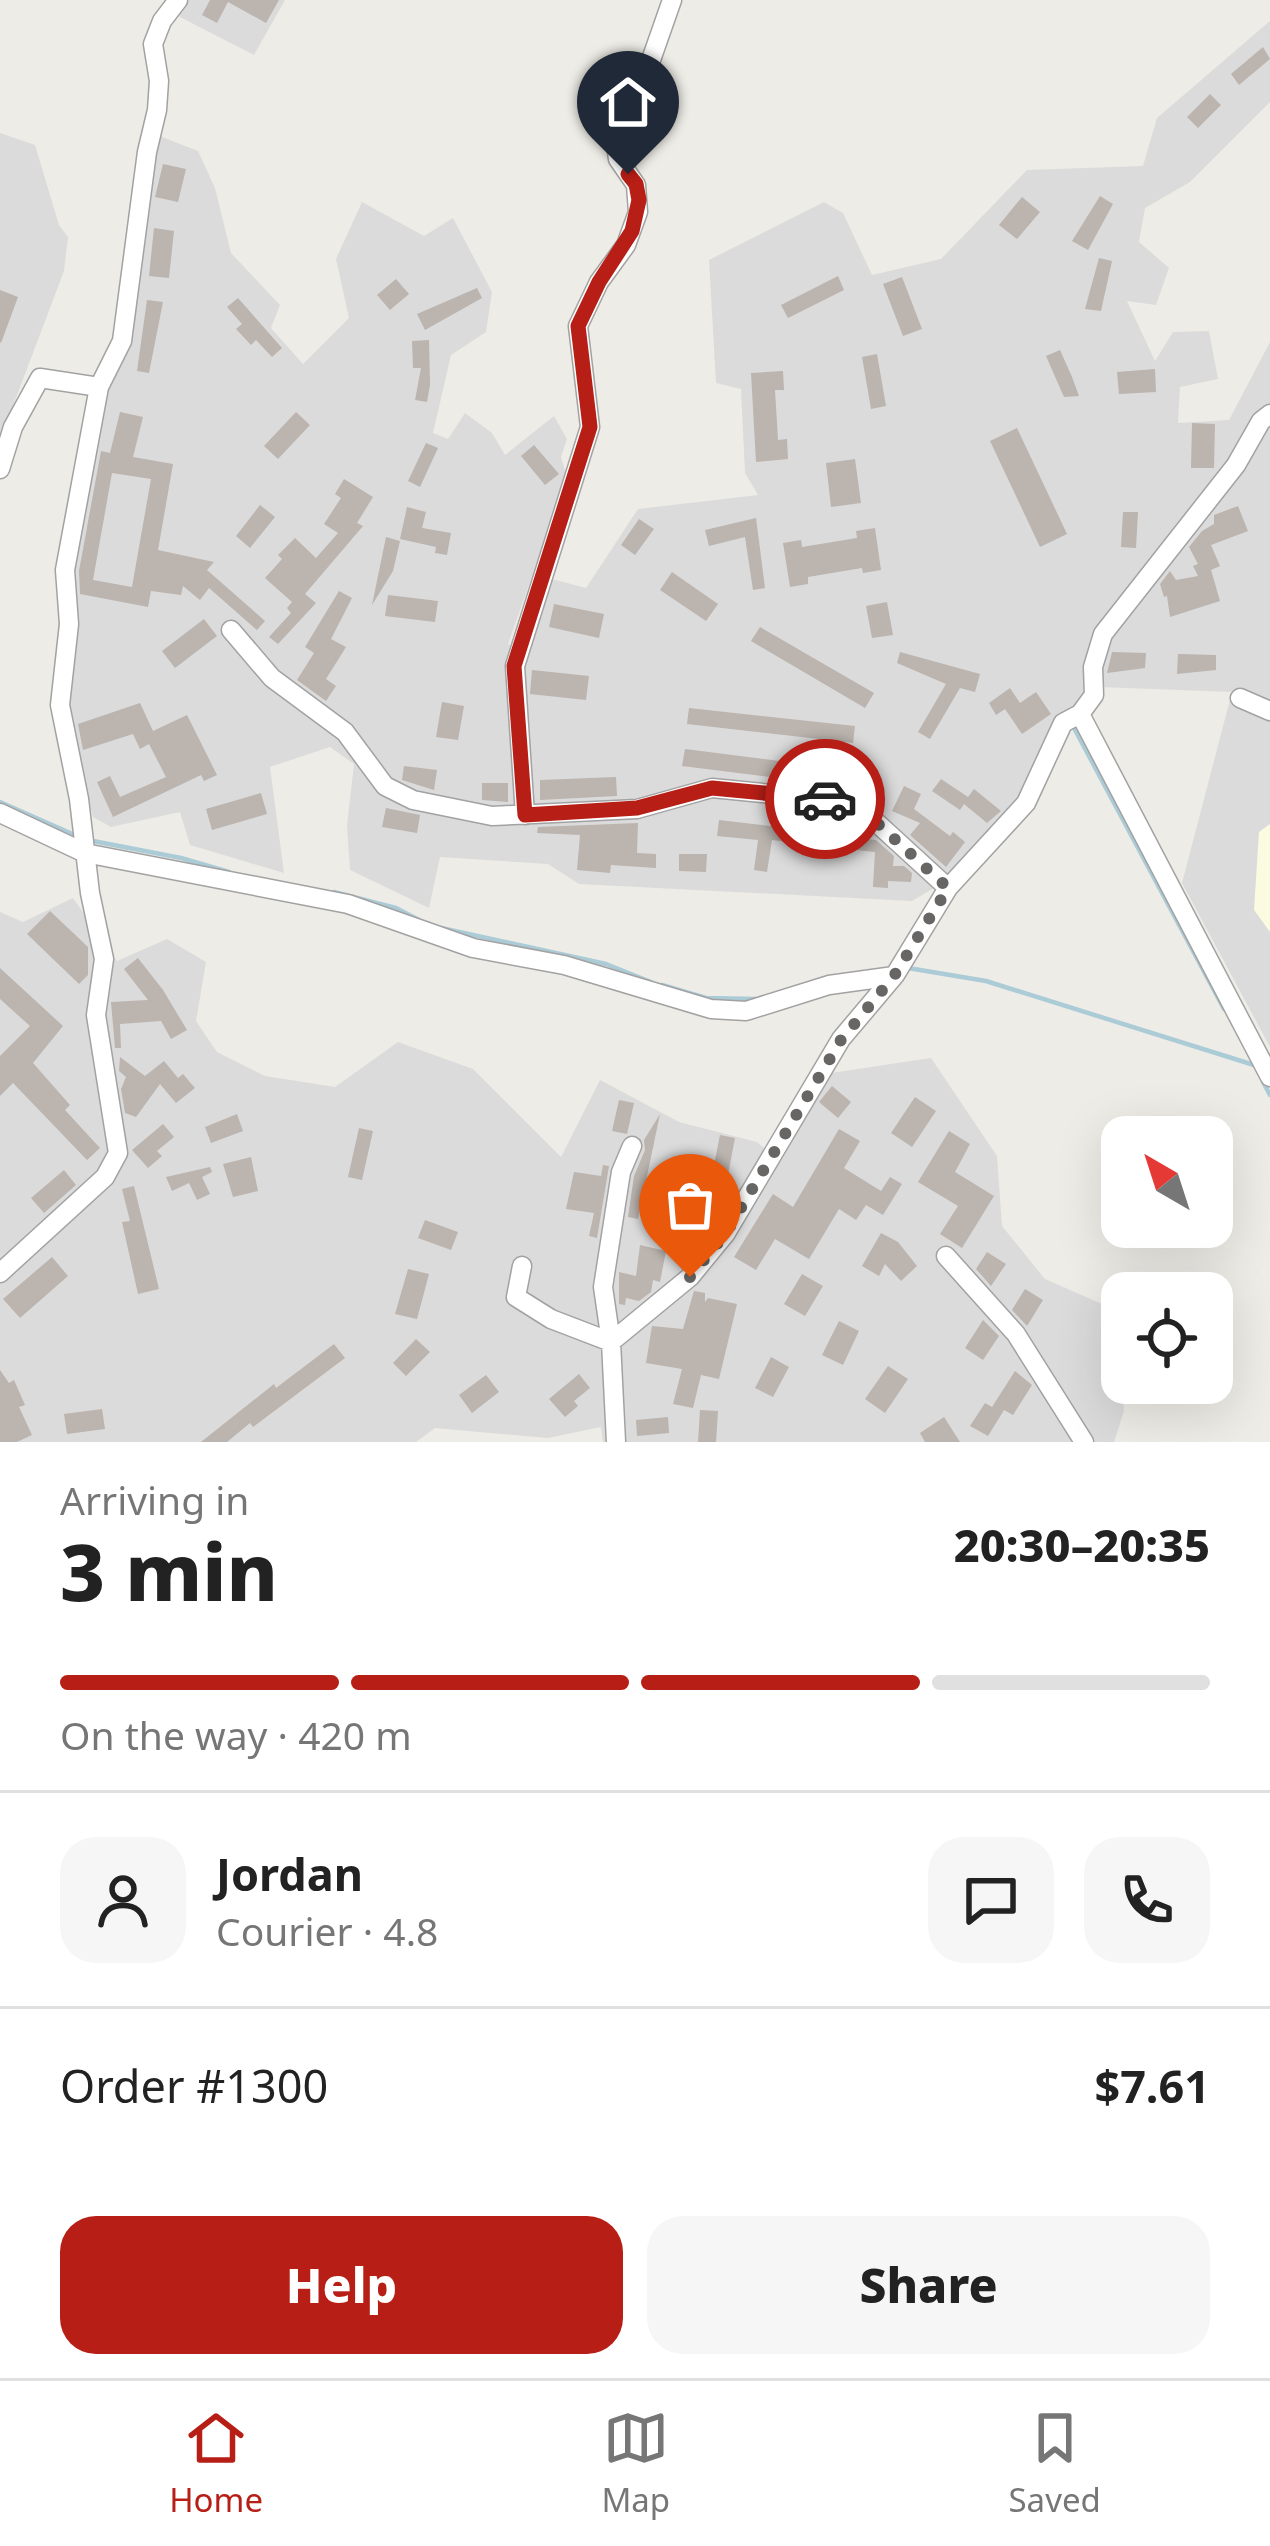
<!DOCTYPE html>
<meta charset="utf-8">
<style>
body{margin:0;font-family:"Noto Sans",sans-serif;background:#f6f6f6;color:#222;height:100vh;display:flex;flex-direction:column;font-size:45px;white-space:nowrap}
*{box-sizing:border-box;margin:0}
p{font-size:39px;color:#767676}
.icon{flex:none;width:66px;height:66px;fill:none;stroke:currentColor;stroke-width:2;stroke-linecap:round;stroke-linejoin:round}
.map{position:relative;height:1442px;overflow:hidden}
.side{display:flex;flex-direction:column;background:#fff;flex:1}
.side>*{flex:none}
.needle{width:78px;rotate:321deg}
.fabs{position:absolute;left:1101px;top:1116px;display:grid;gap:24px}
.fabs a{display:grid;place-items:center;width:132px;height:132px;border-radius:24px;background:#fff;box-shadow:0 12px 48px #0002;font-size:60px}
.pin{position:absolute;display:grid;place-items:center;width:102px;height:102px;color:#fff;margin:-123px -51px;border-radius:50% 50% 50% 0;rotate:-45deg;box-shadow:0 0 12px #0007}
.pin .icon{rotate:45deg}
.courier{position:absolute;display:grid;place-items:center;width:120px;height:120px;margin:-60px;border:9px solid #b61e16;border-radius:50%;background:#fff;color:#222;box-shadow:0 3px 15px #0007}
.headline em{font-style:normal;font-weight:800}
.headline div{display:flex;flex-direction:column-reverse}
.headline{display:flex;align-items:center;justify-content:space-between;height:204px;padding:0 60px}
h1{font-size:78px;font-weight:800;line-height:90px}
.bar{display:grid;grid-template-columns:repeat(4,1fr);gap:18px 12px;align-content:center;height:144px;padding:0 60px}
.bar i{height:15px;border-radius:9px;background:#e0e0e0}
.bar .selected{background:#b61e16}
.bar p{grid-column:span 4}
.line{display:flex;align-items:center;gap:30px;padding:0 60px;border-top:3px solid #e0e0e0}
.line div{flex:1}
.round{display:grid;place-items:center;flex:none;width:126px;height:126px;border-radius:36px;background:#f6f6f6}
.button{display:flex;gap:24px;margin-top:auto;padding:24px 60px}
.button a{flex:1;height:138px;border-radius:36px;background:#b61e16;color:#fff;font-size:48px;font-weight:800;line-height:138px;text-align:center}
.button a+a{background:#f6f6f6;color:#222}
.tab-bar{display:flex;justify-content:space-around;align-items:center;height:168px;border-top:3px solid #e0e0e0;background:#fff;font-size:33px;color:#767676}
.tab-bar a{display:grid;justify-items:center;gap:6px}
.tab-bar .selected{color:#b61e16}
.map>svg:first-child{display:block}
.residential{fill:#dcdbdb}
.education{fill:#fafbe1}
.lines{fill:none;stroke-linecap:round;stroke-linejoin:round}
.stream{stroke:#abcbd7;stroke-width:4.5}
.building{fill:#bbb4af;fill-rule:evenodd}
.minor-casing{stroke:#a2a2a2;stroke-width:21}
.minor{stroke:#fff;stroke-width:18}
.done{stroke:#676664;stroke-width:12;stroke-dasharray:0 21.6}
.route{stroke:#b61e16;stroke-width:15}
</style>
<div class="map">
<svg width="1270" height="1442" viewBox="0 0 1270 1442">
<rect width="100%" height="100%" fill="#eeece6"/>
<path class="residential" d="M189 0H285L254 55 178 16Z
M1270 21V102L1190 182 1145 208 1139 242 1169 268 1156 305 1127 301 1155 361 1173 332 1209 331 1218 379 1180 387 1178 423 1229 420 1270 342V1047L1182 883 1232 692 1099 687 998 824 951 878 912 901 579 884 548 864 440 857 429 908 350 870 347 825 354 764 330 747 270 767 284 873 190 845 180 812 111 827 93 817 69 718 77 616 65 600 152 133 198 151 215 188 231 253 280 305 271 328 303 364 349 318 336 259 362 202 424 236 453 218 492 292 486 332 451 355 433 433 448 439 465 413 492 433 505 455 554 416 567 439 561 457 567 477 508 644 526 653 548 578 586 588 638 509 758 495 745 473 741 389 716 383 709 260 824 202 843 213 872 275 941 259 1027 170 1143 166 1157 118Z
M0 133 35 145 59 225 68 237 64 271 0 440Z
M73 898 117 961 167 939 206 962 196 1021 217 1052 265 1076 335 1087 398 1042 473 1069 561 1157 600 1080 679 1122 757 1142 780 1161 831 1073 931 1058 997 1156 1002 1226 1045 1279 1118 1311 1124 1411 1114 1442H603L601 1427 548 1438 435 1428 416 1442H0V912L23 922Z"/>
<path class="education" d="M1270 824V932L1254 910 1259 832Z"/>
<g class="lines">
<path class="stream" d="M1074 728 1224 1009
M0 802 77 836
M88 840 181 858 229 872
M334 892 396 908 419 920
M441 928 606 964 651 982
M908 968 986 981 1254 1065
M662 985 706 998 756 999
M1263 1082 1270 1095"/>
</g>
<path class="building" d="M210 0H279L266 23 228 2 217 23 202 15Z
M1263 47 1270 59 1239 85 1231 74Z
M1210 94 1221 105 1198 128 1187 117Z
M163 164 186 169 178 202 155 197Z
M1100 196 1113 204 1088 250 1072 241Z
M1022 197 1040 212 1017 239 999 225Z
M154 228 174 231 169 278 149 276Z
M1099 258 1112 261 1101 311 1085 309Z
M838 276 844 290 788 318 781 305Z
M902 277 922 329 903 336 883 284Z
M396 279 409 294 390 310 377 295Z
M477 288 482 298 425 330 417 314Z
M0 290 18 297 1 343 0 342Z
M238 298 282 348 272 357 256 340 251 345 236 329 242 324 227 307Z
M147 300 163 302 149 373 137 371Z
M429 340 430 385 427 402 415 400 421 368H413L412 341Z
M1060 350 1072 377 1079 396 1064 397 1046 356Z
M877 354 886 406 871 409 862 357Z
M1155 369 1156 392 1119 394 1117 372Z
M783 371 784 390H775L778 440 787 439 788 459 756 462 751 373Z
M120 412 143 417 133 457 173 464 158 550 214 562 207 570 265 621 257 630 209 588 200 600 183 586 181 595 151 591 148 607 80 594 79 571 101 451 110 453ZM112 473 151 479 132 587 93 580Z
M296 412 310 425 278 459 264 446Z
M1192 423 1215 424 1214 468H1191Z
M1017 428 1067 534 1040 547 990 441Z
M426 443 438 448 420 487 408 481Z
M534 445 559 474 545 485 521 456Z
M855 459 861 503 831 507 826 463Z
M344 479 373 497 357 523 363 526 305 594 316 603 278 644 269 637 291 613 287 608 292 602 265 578 282 559 278 555 295 538 316 558 338 533 324 524 341 498 335 494Z
M260 505 275 517 250 548 236 536Z
M1238 506 1248 531 1211 545 1220 566 1211 570 1220 601 1170 617 1167 596 1164 597 1160 584 1170 571 1176 580 1198 576 1193 566 1198 564 1189 547 1202 531 1214 524V515Z
M407 507 426 512 422 528 451 533 447 555 435 553 436 547 400 539Z
M1123 512H1138L1136 548 1121 547Z
M756 518 765 588 753 590 745 537 709 546 705 530Z
M639 519 654 529 635 555 621 545Z
M875 528 881 570 863 573 862 568 808 577V584L790 587 783 543 801 540 802 547 857 538 856 531Z
M386 537 400 541 393 571 372 605Z
M672 572 718 604 706 621 660 590Z
M339 591 352 598 331 639 346 647 326 679 336 686 326 701 297 680 314 653 305 647Z
M388 595 438 601 435 622 385 616Z
M887 602 893 635 872 638 866 606Z
M554 604 604 614 599 638 549 627Z
M204 619 217 636 175 668 162 651Z
M760 627 874 693 865 708 751 641Z
M900 652 980 674 975 692 960 688 930 739 918 732 946 684 897 663Z
M1112 652 1146 653 1145 668 1107 673Z
M1178 654 1216 655V670L1177 674Z
M532 670 589 676 586 700 530 694Z
M1010 688 1020 703 1036 692 1051 714 1022 734 1005 709 996 715 989 703Z
M442 702 464 706 458 740 436 737Z
M140 703 153 731 187 715 217 775 204 781 201 775 113 817 97 782 110 776 120 797 166 777 149 744 140 749 133 734 83 750 78 724Z
M689 708 855 726 853 743 687 724Z
M685 749 850 770 848 787 682 766Z
M404 766 437 770 434 790 402 780Z
M616 777 617 796 540 800V780Z
M941 779 968 797 974 789 1001 811 987 823 964 804 960 810 932 791Z
M482 783H508V802L482 800Z
M904 786 921 794 914 809 950 836 953 832 965 842 946 867 910 835 920 823 892 811Z
M261 793 267 814 212 830 206 809Z
M386 808 420 815 417 833 382 827Z
M789 809 807 811 804 829 842 833 841 848 772 840 767 872 754 870 758 840 717 836 719 820 787 828Z
M638 823 637 853 656 854V868L611 865 610 873 577 870 580 835 537 833 538 827Z
M857 838 876 840 894 856 893 866H904L912 873 911 882 888 881V888L873 887 875 852 856 850Z
M679 854H707L706 872 679 871Z
M50 911 88 947V975L79 984 27 934Z
M138 958 163 990 187 1030 171 1039 161 1021 120 1024 121 1048H115L111 1002 148 1000 124 969Z
M0 968 63 1026 33 1063 70 1105 65 1110 100 1148 87 1160 13 1083 0 1096V1056L30 1026 0 999Z
M120 1057 145 1076 164 1061 178 1078 183 1074 195 1088 176 1103 160 1084 136 1117 125 1113 121 1089 126 1077 119 1071Z
M832 1086 851 1102 838 1118 819 1102Z
M915 1097 936 1111 912 1147 891 1133Z
M619 1100 634 1103 627 1134 612 1131Z
M237 1114 243 1131 211 1143 205 1127Z
M660 1114 638 1219 628 1217 634 1176 645 1150 644 1140Z
M163 1124 174 1137 157 1151 162 1156 148 1168 132 1150Z
M359 1128 373 1131 362 1180 348 1177Z
M839 1129 860 1141 844 1168 881 1191 890 1177 902 1184 883 1215 866 1205 856 1220 839 1209 809 1259 775 1239 756 1270 734 1257 773 1194 793 1207Z
M949 1131 970 1144 955 1172 994 1196 962 1248 940 1234 958 1206 918 1182Z
M720 1135 735 1138 724 1196 731 1198 721 1214 702 1209 695 1244 680 1240 690 1196 678 1194 684 1164 713 1170Z
M251 1157 258 1191 233 1197 223 1164Z
M603 1165 609 1166 597 1238 589 1236 594 1213 566 1209 574 1172 601 1176Z
M210 1167 212 1172 202 1177 210 1194 197 1200 189 1183 172 1191 166 1177Z
M64 1170 76 1185 44 1213 31 1198Z
M134 1186 159 1289 138 1294 122 1222 130 1221 122 1189Z
M425 1220 458 1232 451 1250 418 1238Z
M881 1233 898 1242 917 1266 901 1281 885 1264 879 1276 862 1266Z
M640 1245 666 1251 660 1282 653 1280 651 1292 639 1301 626 1298 625 1305 619 1304V1272L636 1276Z
M987 1252 1006 1264 991 1286 976 1269Z
M52 1257 68 1276 20 1318 3 1299Z
M408 1269 429 1274 417 1319 395 1314Z
M802 1274 823 1286 805 1316 784 1304Z
M1025 1289 1043 1300 1027 1326 1012 1310Z
M694 1291 705 1293V1302L708 1298 737 1304 719 1379 701 1375 693 1408 673 1404 682 1369 646 1363 652 1326 683 1329Z
M983 1320 999 1336 983 1360 965 1348Z
M839 1321 859 1331 843 1365 822 1355Z
M416 1339 430 1352 406 1376 393 1363Z
M334 1344 345 1358 253 1427 250 1423 227 1442H201L274 1384 276 1388Z
M771 1357 789 1367 773 1397 755 1388Z
M888 1366 908 1379 885 1413 865 1399Z
M0 1370 9 1383 14 1380 25 1405 19 1407 32 1435 17 1442H0Z
M1015 1371 1032 1385 1013 1415 1004 1410 988 1436 970 1426 985 1403 992 1407Z
M579 1374 590 1388 574 1401 578 1406 565 1417 549 1399Z
M486 1375 499 1392 472 1413 459 1395Z
M102 1409 105 1429 67 1434 64 1414Z
M700 1410 718 1411 716 1442H698Z
M668 1417 669 1433 637 1436 636 1420Z
M944 1417 960 1442H925L920 1433Z"/>
<g class="lines">
<g class="minor-casing">
<path id="minor" d="M0 469 13 427 40 378 99 387
M231 630 272 678 345 732 385 786 413 800 492 816 637 809 712 788 823 799 865 812 948 888
M1240 698 1270 711
M1080 714 1270 1077
M0 813 85 853 348 904 473 948 564 965 711 1009 746 1011 829 985 894 976
M525 815 515 666 590 427 578 326 599 282 626 245 638 212 636 185 618 159 615 138 623 104 651 60 672 0
M946 1256 1016 1334 1084 1442
M522 1266 516 1297 551 1319 611 1342 603 1287 621 1172 632 1146
M0 1273 105 1177 118 1153 96 1015 104 959 90 893 79 799 60 705 69 624 65 570 99 387 122 341 147 152 157 110 159 81 153 44 162 21 178 0
M616 1442 611 1342 690 1277 726 1233 841 1039 895 975 948 888 1026 803 1063 723 1080 714 1094 695 1093 667 1103 634 1236 465 1261 421 1270 414"/>
</g>
<use href="#minor" class="minor"/>
</g>
<g class="lines">
<path class="done" d="M690 1277 726 1233 841 1040 894 976 948 888 865 812 825 799"/>
<path class="route" d="M628 174 636 184 639 200 632 231 599 282 578 326 590 427 514 666 525 815 637 808 712 788 825 799"/>
</g>
</svg>
<div class="fabs">
<a><svg class="needle" viewBox="-14 -14 28 28"><path d="M0-13l5 13h-10z" fill="#e53935"/><path d="M0 13l5-13h-10z" fill="#767676"/></svg></a>
<a><svg class="icon" aria-label="locate" viewBox="0 0 24 24"><circle cx="12" cy="12" r="6"/><path d="M12 2v4M12 18v4M2 12h4M18 12h4"/></svg></a>
</div>
<div class="pin" style="left:690px;top:1277px;background:#ea580c"><svg class="icon" aria-label="bag" viewBox="0 0 24 24"><path d="M5 8h14l-1 12H6zM9 8a3 3 0 0 1 6 0"/></svg></div>
<div class="pin" style="left:628px;top:174px;background:#1f2937"><svg class="icon" aria-label="home" viewBox="0 0 24 24"><path d="M3 11l9-7 9 7M6 9v11h12V9"/></svg></div>
<div class="courier" style="left:825px;top:799px"><svg class="icon" aria-label="car" viewBox="0 0 24 24"><path d="M5 17H2v-5l4-1 3-4h7l3 4 3 1v5h-3M9 17h6M6 11h13"/><circle cx="7" cy="17" r="2"/><circle cx="17" cy="17" r="2"/></svg></div>
</div>
<section class="side">
<div class="headline"><div><h1>3 min</h1><p>Arriving in</p></div><em>20:30–20:35</em></div>
<div class="bar"><i class="selected"></i><i class="selected"></i><i class="selected"></i><i></i><p>On the way · 420 m</p></div>
<div class="line" style="height:216px"><a class="round"><svg class="icon" aria-label="person" viewBox="0 0 24 24"><circle cx="12" cy="8" r="4"/><path d="M4 21q1-7 8-7t8 7"/></svg></a><div><b>Jordan</b><p>Courier · 4.8</p></div><a class="round"><svg class="icon" aria-label="chat" viewBox="0 0 24 24"><path d="M4 5h16v11H9l-5 4z"/></svg></a><a class="round"><svg class="icon" aria-label="phone" viewBox="0 0 24 24"><path d="M5 4h4l2 5-3 2q2 4 5 5l2-3 5 2v4C11 20 4 13 5 4z"/></svg></a></div>
<div class="line" style="height:156px"><div>Order #1300</div><b>$7.61</b></div>
<div class="button"><a>Help</a><a>Share</a></div>
</section>
<nav class="tab-bar">
<a class="selected"><svg class="icon" aria-label="home" viewBox="0 0 24 24"><path d="M3 11l9-7 9 7M6 9v11h12V9"/></svg>Home</a>
<a><svg class="icon" aria-label="map" viewBox="0 0 24 24"><path d="M3 6l6-2 6 2 6-2v14l-6 2-6-2-6 2zM9 4v14M15 6v14"/></svg>Map</a>
<a><svg class="icon" aria-label="saved" viewBox="0 0 24 24"><path d="M7 4h10v16l-5-4-5 4z"/></svg>Saved</a>
</nav>
